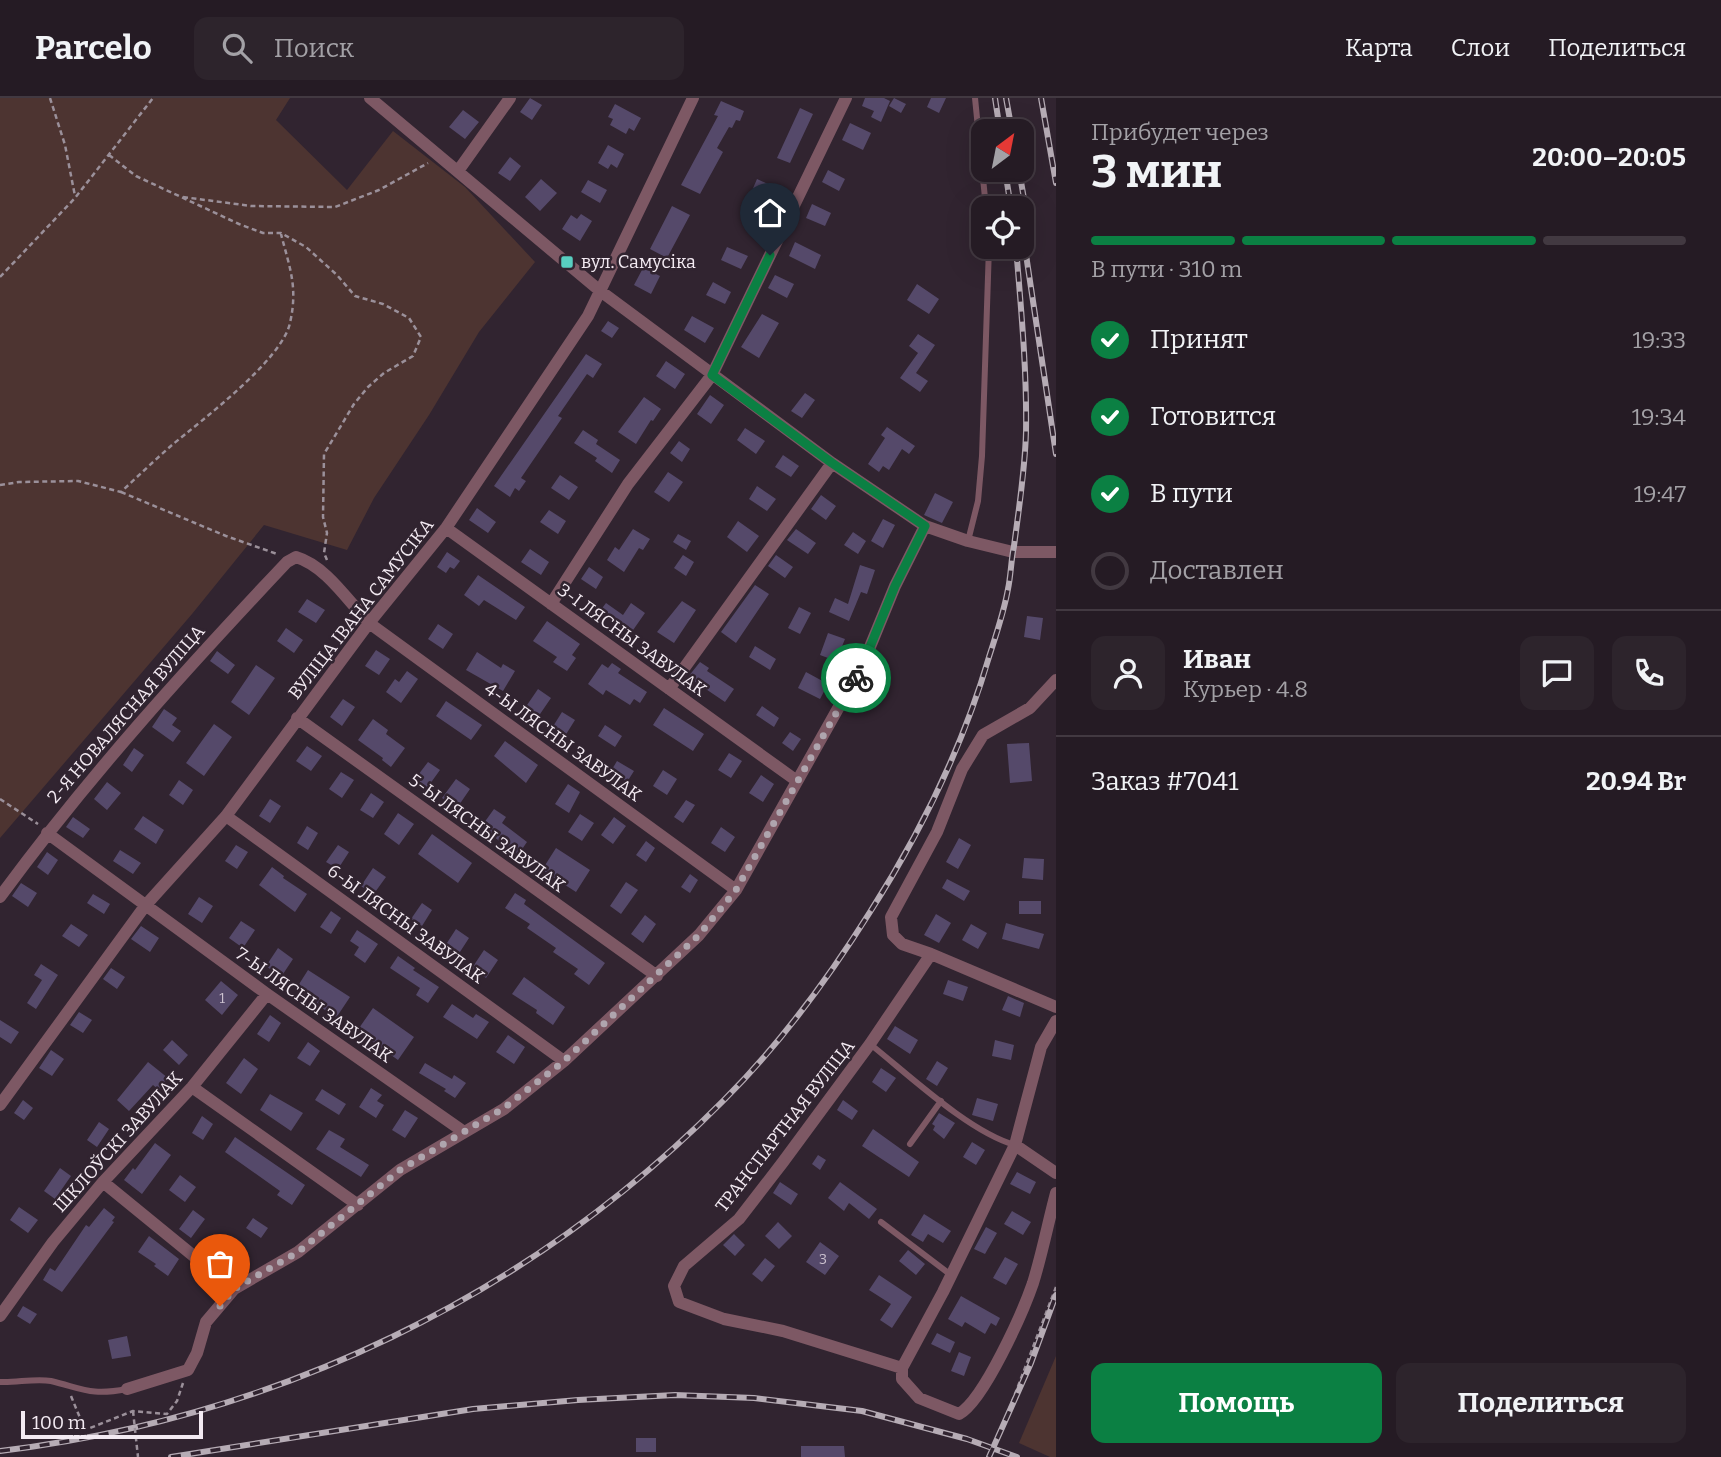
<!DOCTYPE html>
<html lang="ru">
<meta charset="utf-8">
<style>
body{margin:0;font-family:Bitter,serif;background:#2d242c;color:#f1f3f6;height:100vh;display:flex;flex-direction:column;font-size:26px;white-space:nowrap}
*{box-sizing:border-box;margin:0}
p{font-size:23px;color:#a3a1a6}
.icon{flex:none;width:38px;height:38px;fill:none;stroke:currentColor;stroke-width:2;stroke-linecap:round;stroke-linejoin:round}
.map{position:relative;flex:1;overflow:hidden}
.details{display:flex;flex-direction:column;background:#251b24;width:665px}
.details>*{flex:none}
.needle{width:46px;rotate:32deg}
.fabs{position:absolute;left:971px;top:21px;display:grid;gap:14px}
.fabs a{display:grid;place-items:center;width:63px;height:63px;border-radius:14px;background:#251b24;box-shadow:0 7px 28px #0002,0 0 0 2px #423941;font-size:35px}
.scale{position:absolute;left:21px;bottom:18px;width:182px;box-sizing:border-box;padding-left:7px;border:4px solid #f3eaf2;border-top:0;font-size:19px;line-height:24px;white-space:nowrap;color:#f3eaf2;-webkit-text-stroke:5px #312430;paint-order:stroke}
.pin{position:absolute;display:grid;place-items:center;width:60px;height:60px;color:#fff;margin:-72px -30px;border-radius:50% 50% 50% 0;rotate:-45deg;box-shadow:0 0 7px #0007}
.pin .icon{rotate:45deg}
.courier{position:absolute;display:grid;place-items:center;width:70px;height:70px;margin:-35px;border:5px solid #0b8043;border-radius:50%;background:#fff;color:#222;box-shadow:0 2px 9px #0007}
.headline em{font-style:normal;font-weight:700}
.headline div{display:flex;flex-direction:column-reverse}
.headline{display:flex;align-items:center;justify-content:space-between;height:119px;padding:0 35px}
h1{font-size:46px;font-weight:700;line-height:52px}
.bar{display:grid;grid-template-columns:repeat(4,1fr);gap:10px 7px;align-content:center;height:84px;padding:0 35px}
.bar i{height:9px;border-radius:5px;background:#423941}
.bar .selected{background:#0b8043}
.bar p{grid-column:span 4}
.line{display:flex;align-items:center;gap:18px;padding:0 35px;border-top:2px solid #423941}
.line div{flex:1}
.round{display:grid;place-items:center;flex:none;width:74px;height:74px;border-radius:14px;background:#2d242c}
ol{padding:0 35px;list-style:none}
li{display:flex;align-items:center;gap:21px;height:77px}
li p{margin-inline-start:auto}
li .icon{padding:7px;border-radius:50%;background:#0b8043;color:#fff;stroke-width:4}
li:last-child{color:#a3a1a6}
li i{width:38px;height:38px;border:4px solid #423941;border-radius:50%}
.cta{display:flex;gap:14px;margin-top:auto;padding:14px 35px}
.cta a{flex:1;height:80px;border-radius:14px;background:#0b8043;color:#fff;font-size:28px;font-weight:700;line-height:80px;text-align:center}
.cta a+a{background:#2d242c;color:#f1f3f6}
header{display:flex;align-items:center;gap:42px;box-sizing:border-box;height:98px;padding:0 35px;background:#251b24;border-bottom:2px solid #423941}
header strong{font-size:33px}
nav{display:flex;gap:38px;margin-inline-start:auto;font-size:24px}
.search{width:490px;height:63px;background:#2d242c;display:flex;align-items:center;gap:18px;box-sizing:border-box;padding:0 24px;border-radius:14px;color:#a3a1a6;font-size:26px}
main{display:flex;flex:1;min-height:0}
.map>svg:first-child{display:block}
.green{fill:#4d3431}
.building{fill:#55496a}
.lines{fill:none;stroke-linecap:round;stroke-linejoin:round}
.path{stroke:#9b909a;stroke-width:2.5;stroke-dasharray:5 3.5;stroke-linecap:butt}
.service{stroke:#7d5864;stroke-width:6}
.minor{stroke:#7d5864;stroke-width:12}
.rail-casing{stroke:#b6acb5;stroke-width:6}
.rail{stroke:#312430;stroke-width:3.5;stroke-dasharray:10;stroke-linecap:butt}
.path-bridge{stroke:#9b909a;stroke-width:2.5;stroke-dasharray:5 3.5;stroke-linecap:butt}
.done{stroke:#afa5ae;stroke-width:7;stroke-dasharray:0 12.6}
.route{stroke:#0b8043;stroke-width:9}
.poi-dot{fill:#58cec0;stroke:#312430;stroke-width:2.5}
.labels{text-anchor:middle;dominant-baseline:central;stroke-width:5;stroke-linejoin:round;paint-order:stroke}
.number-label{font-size:14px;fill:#ccc2d0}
.poi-label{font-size:18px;fill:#f3eaf2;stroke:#312430;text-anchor:start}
.street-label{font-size:18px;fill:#f3eaf2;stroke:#312430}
</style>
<header>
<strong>Parcelo</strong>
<div class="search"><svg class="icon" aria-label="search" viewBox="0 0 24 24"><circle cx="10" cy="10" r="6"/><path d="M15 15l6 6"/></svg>Поиск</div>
<nav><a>Карта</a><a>Слои</a><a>Поделиться</a></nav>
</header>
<main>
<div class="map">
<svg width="1056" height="1359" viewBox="0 0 1056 1359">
<rect width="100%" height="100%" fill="#312430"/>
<path class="green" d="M0 0H290L276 22 347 92 393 33 465 89 535 164 479 234 429 317 374 400 347 452 264 427 192 516 0 740Z
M1056 1258V1359H1050L1019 1345Z"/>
<path class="building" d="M530 0 542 7 532 22 520 14Z
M865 0H884L890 3 881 24 871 19 874 13 862 8Z
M894 0 906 6 901 15 889 8Z
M931 0H946L939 15 927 9Z
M721 3 744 13 740 23 736 22 732 30 729 29 717 50 723 54 700 96 681 87 718 18 714 17Z
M615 6 641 20 634 33 629 30 626 36 610 27 613 21 608 19Z
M800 10 813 16 790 65 777 60Z
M463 12 479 24 465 41 449 29Z
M850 25 871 35 863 52 842 42Z
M608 47 624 56 617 70 611 66 608 71 598 65Z
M510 59 521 68 510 83 498 75Z
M828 72 845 81 839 93 822 84Z
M541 81 557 95 540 113 525 99Z
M757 81 779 91 760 131 744 124 757 97 751 95Z
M588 82 607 92 600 105 581 94Z
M812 106 831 115 825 128 806 120Z
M672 108 690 117 667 160 650 151Z
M581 116 592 123 580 143 562 131 571 117 577 121Z
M795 144 821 157 815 171 789 158Z
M727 149 748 158 741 171 721 162Z
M643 170 660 178 651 196 634 187Z
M775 177 794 186 787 200 768 190Z
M713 184 731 194 725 206 706 197Z
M917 186 939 201 929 216 907 202Z
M762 216 779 225 759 260 741 249Z
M692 218 714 230 705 245 684 232Z
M608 223 619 230 612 240 601 233Z
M918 236 935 247 916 275 928 283 920 294 900 280 918 255 909 248Z
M586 256 602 266 593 280 587 276 558 318 562 320 521 380 526 383 519 393 515 390 510 399 494 388Z
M666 263 685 276 675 291 656 278Z
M805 295 815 302 802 320 791 313Z
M710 297 724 307 711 326 697 316Z
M644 299 661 311 653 323 651 322 636 346 618 334Z
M887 329 915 348 909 356 902 351 889 372 883 368 879 374 868 366 885 340 881 337Z
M745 330 765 343 756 356 737 342Z
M583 332 598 342 596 346 620 362 612 375 595 363 597 360 574 345Z
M679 343 690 351 682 364 670 355Z
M783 357 799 368 791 379 775 369Z
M668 374 683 384 669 404 654 394Z
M560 377 578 389 569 402 551 390Z
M757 388 776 401 767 413 749 401Z
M935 395 953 404 942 425 924 417Z
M821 397 836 408 826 422 811 411Z
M477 410 496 424 488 435 469 422Z
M549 412 566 423 558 436 540 424Z
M883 421 895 427 883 450 871 443Z
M738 423 759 438 747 454 727 439Z
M633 431 650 441 643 452 639 450 624 474 607 462 615 449 619 452Z
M796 431 816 445 808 456 787 442Z
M853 434 866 443 858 456 844 447Z
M678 436 691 443 686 452 673 444Z
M530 451 549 464 541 477 521 464Z
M447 454 460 463 454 471 450 469 446 475 437 469Z
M683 457 694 464 686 478 674 470Z
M776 457 793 469 785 480 768 468Z
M860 467 875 472 867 496 861 494 849 523 829 514 835 500 848 506Z
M589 469 603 479 596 491 581 481Z
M478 477 525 509 516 522 484 502 479 508 464 497Z
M755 487 769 496 736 545 721 534Z
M307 501 325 512 316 525 298 514Z
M682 503 696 512 674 545 657 534Z
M606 505 623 517 631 505 645 515 631 535 608 519 605 523 597 517Z
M799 509 811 515 800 536 788 530Z
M1027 518 1043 520 1040 542 1024 539Z
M547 523 580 546 572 557 576 560 567 573 553 564 557 559 533 543Z
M438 526 453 536 443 551 428 541Z
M286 530 303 542 294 555 277 543Z
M828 535 845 541 836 563 820 557Z
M755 548 776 561 770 572 749 559Z
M376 552 390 561 379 577 365 568Z
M217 553 235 567 228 576 210 563Z
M477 554 501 570 503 566 515 573 503 593 466 572Z
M700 564 709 570 707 573 734 591 725 604 688 579Z
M612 565 621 571 618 575 647 594 640 605 634 601 630 607 606 592 603 597 588 586 602 566 608 570Z
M256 567 275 580 249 617 231 604Z
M407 573 418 581 401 605 386 594 395 581 399 584Z
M806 574 828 586 820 601 798 590Z
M538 591 551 600 538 619 525 610Z
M343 601 355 609 342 628 330 619Z
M446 603 482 627 471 642 436 618Z
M762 608 779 620 774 629 756 617Z
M664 610 704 636 693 653 653 627Z
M164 611 177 620 172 627 181 633 173 644 152 629Z
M562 614 575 622 565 638 552 630Z
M373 621 388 632 386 636 405 650 391 669 382 662 383 660 358 642Z
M214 626 232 639 204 678 186 665Z
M605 627 622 638 615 649 598 638Z
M790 634 801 641 793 653 782 645Z
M505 643 538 667 526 685 494 658Z
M1029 645 1032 683 1010 685 1007 646Z
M307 648 322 658 311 673 296 663Z
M134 650 144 657 132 674 123 667Z
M729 655 742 663 731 680 718 672Z
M617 663 634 673 627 684 611 673Z
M428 664 440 672 427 690 415 681Z
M663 672 677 681 667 697 653 688Z
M341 674 354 682 342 700 329 691Z
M761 677 774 686 763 704 749 695Z
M456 681 470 691 457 710 442 700Z
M179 682 193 692 183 707 169 697Z
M107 684 121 695 107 712 94 701Z
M568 686 580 694 569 715 555 706Z
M371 695 384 704 373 720 360 712Z
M270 701 281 708 270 725 259 718Z
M686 702 695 707 683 725 674 719Z
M494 711 506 719 502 725 527 744 518 757 481 729Z
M398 715 414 726 399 747 384 736Z
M580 716 594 725 582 743 568 734Z
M143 718 164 732 156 746 134 731Z
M73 719 90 731 83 740 66 729Z
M614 719 626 728 613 746 601 737Z
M307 728 318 735 308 752 297 745Z
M721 729 735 739 725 754 711 745Z
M432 736 472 765 458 785 418 756Z
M959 740 971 747 958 771 946 764Z
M646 743 655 750 646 764 636 757Z
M236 747 248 754 237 771 225 763Z
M338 747 349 754 338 771 326 764Z
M556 750 590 772 576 794 542 772Z
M120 752 141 765 133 776 113 763Z
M47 754 58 762 48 777 37 769Z
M1024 760 1044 761 1043 782 1022 780Z
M272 769 284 778 283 780 307 796 295 814 259 787Z
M373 770 386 779 373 797 361 788Z
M690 776 698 782 690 795 681 789Z
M947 781 970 793 964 803 942 790Z
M626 784 638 792 621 816 610 808Z
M21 785 37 795 28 809 12 798Z
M515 795 526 802 524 806 605 865 589 887 574 876 578 871 553 854 556 850 527 830 530 826 505 810Z
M93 796 110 806 104 816 87 805Z
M199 799 213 808 202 825 188 816Z
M1019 803H1041V816H1019Z
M422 805 432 812 422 828 411 821Z
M331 813 341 820 331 836 320 829Z
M936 816 951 825 939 845 924 837Z
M645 817 656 826 643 845 631 836Z
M241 823 255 832 243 850 229 840Z
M1006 825 1044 836 1039 851 1002 841Z
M71 826 88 837 79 849 62 838Z
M971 826 987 835 978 851 962 842Z
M141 828 159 840 150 854 131 841Z
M456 831 469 840 458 857 445 848Z
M357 832 378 846 365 865 354 857 359 849 350 843Z
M278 850 293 861 281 879 266 868Z
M484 852 498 862 486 880 472 870Z
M398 858 415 870 413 872 439 889 428 905 416 897 420 890 390 870Z
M41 866 58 877 36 911 27 905 42 882 34 877Z
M111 870 125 879 117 891 103 881Z
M308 872 350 899 336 920 296 891Z
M524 879 565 909 553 927 536 915 537 912 512 896Z
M948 882 968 889 963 903 943 896Z
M221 883 238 897 222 917 205 902Z
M1008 898 1024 905 1020 919 1002 912Z
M452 906 473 920 476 916 489 924 477 941 443 919Z
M373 910 414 939 398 962 357 933Z
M79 914 92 922 83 935 70 927Z
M270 917 281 925 269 944 257 936Z
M0 922 19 934 11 946 0 939Z
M895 928 918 942 910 956 887 941Z
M508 937 525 949 514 966 496 954Z
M172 942 188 957 179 967 163 952Z
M995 942 1014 947 1011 962 992 958Z
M308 944 320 953 310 968 297 960Z
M51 952 64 961 52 978 39 970Z
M244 960 258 971 241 996 226 985Z
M937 963 948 970 937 988 926 981Z
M148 964 168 980 159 992 153 987 129 1013 117 1002Z
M425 965 452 981 454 977 466 985 455 1000 444 993 446 991 419 975Z
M881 970 896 980 886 994 872 984Z
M371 990 382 997 377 1003 384 1007 376 1020 359 1009Z
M322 991 346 1006 339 1017 315 1002Z
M270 996 303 1015 291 1033 260 1012Z
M977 1000 998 1006 993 1023 972 1017Z
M23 1002 33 1010 24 1022 14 1015Z
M843 1002 858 1013 852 1022 837 1012Z
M405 1012 418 1020 405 1040 392 1032Z
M939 1015 955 1025 944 1041 933 1032 935 1028 932 1026Z
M202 1018 213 1026 203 1042 192 1035Z
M99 1024 109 1031 97 1049 87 1042Z
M873 1031 919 1064 909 1079 862 1048Z
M329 1032 345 1041 340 1049 369 1067 361 1079 316 1051Z
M235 1039 305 1087 292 1107 277 1097 280 1093 225 1054Z
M972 1044 985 1052 976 1067 963 1059Z
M155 1045 171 1057 142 1096 124 1082 133 1070 135 1072Z
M818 1057 826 1062 820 1072 812 1066Z
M60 1070 71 1078 55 1101 44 1093Z
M1017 1074 1036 1084 1030 1096 1010 1086Z
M180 1077 196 1089 185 1104 169 1092Z
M780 1084 798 1096 791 1107 773 1095Z
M840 1084 877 1111 869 1121 849 1105 844 1113 828 1100Z
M19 1109 38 1122 28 1135 10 1122Z
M104 1110 115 1119 112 1123 114 1124 62 1194 43 1182 50 1170 55 1173 86 1127 89 1129Z
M193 1112 205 1121 191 1140 179 1131Z
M1012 1113 1031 1124 1023 1137 1004 1126Z
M924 1116 951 1133 943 1145 928 1136 923 1144 911 1137Z
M253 1120 268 1130 261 1140 246 1130Z
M778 1124 792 1138 779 1151 765 1138Z
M986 1129 997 1135 985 1156 974 1151Z
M734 1136 745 1147 735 1158 723 1147Z
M219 1137 228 1144 217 1158 208 1152Z
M149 1138 179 1161 168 1178 154 1168 156 1166 138 1154Z
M820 1144 839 1158 825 1177 806 1164Z
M908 1152 925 1166 916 1177 899 1163Z
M1005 1159 1018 1166 1006 1187 993 1180Z
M765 1160 775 1168 762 1184 752 1176Z
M879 1177 912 1199 892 1230 880 1222 891 1206 869 1192Z
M961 1198 1000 1220 996 1228 991 1225 985 1236 965 1224 962 1229 948 1221Z
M23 1208 37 1216 30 1226 17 1218Z
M937 1235 955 1244 950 1255 931 1246Z
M127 1238 131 1258 112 1261 108 1242Z
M959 1254 971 1259 964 1278 951 1273Z
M636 1340H656V1354H636Z
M801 1348H844L845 1359H801Z"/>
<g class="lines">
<path class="path" d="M50 0 65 47 75 98
M109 57 136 78 239 126 263 135H281L306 149 337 177 355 198 383 206 409 220 421 239 413 258 384 275 368 289 354 306 324 356 323 419 327 435 324 455 327 462
M183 99 251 108 335 109 379 92 428 65
M0 179 75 100 153 0
M0 387 19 384 78 383 121 394C138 378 155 362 172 347 202 322 282 262 290 225 298 189 290 171 281 136
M121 394 226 438 277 456
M0 701 38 726
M71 1298 85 1332 133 1313 167 1316 177 1303 183 1285
M988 1359 1005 1322 1056 1189"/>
<path class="service" d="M975 0 986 110
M968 443 978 403 982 358 989 149
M870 946C909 977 969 1034 1015 1047
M910 1046 941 1003
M881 1124 951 1177
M0 1284C16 1285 35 1280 51 1283 84 1291 91 1298 127 1291"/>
<path class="minor" d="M370 0 599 192 832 365 925 428 968 443 1013 454H1056
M458 73 510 0
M446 430 797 683
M551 506 628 386 712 277 846 0
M669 591 832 365
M297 620 657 878
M226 718 564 963
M47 735 267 896 464 1034
M0 799C87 680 186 571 287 464L296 459C326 468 348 503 369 525L736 792
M931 856 902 846 893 837 891 819 937 734 962 671 983 637 1030 610 1056 582
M1056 923 1041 949 1015 1047 943 1194 902 1270V1281L919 1300 959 1316C984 1302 1023 1214 1033 1185 1042 1156 1048 1125 1056 1095
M192 989 358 1107
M0 1007 145 808 226 718 369 525 446 430 588 218 693 0
M1015 1047 1056 1075
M103 1084 234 1191
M0 1218 53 1144 103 1084 192 989 267 896
M902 1270 783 1233 724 1221 679 1204 674 1188 684 1168 739 1121 783 1064 870 946 931 856 1056 909
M127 1291 188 1272 197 1255 206 1224 234 1191 298 1154 400 1072 504 1011 564 963 699 837 736 792 863 566 895 488 925 428"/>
<g class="rail-casing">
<path id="rail" d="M995 0 1000 33
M1006 0 1012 33
M1041 0 1056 85
M1005 72 1011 110
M1019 72 1031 141
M1022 130 1056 356
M0 1353C275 1320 529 1199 724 1002 780 946 828 881 870 814 921 734 962 651 989 559 996 537 1004 514 1008 491 1011 477 1011 462 1014 448 1019 410 1025 372 1026 334 1027 272 1021 210 1016 149
M171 1359 473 1311 578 1302 675 1297 754 1300 862 1313 967 1341 1017 1359
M989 1359 1031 1265 1056 1197"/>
</g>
<use href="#rail" class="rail"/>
<path class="path-bridge" d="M133 1313 138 1359"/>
</g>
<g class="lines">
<path class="done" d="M220 1208 234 1191 298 1154 400 1072 504 1010 564 963 699 837 736 792 856 580"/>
<path class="route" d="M770 157 712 277 832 365 925 428 895 488 863 566 856 580"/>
</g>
<rect class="poi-dot" x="560" y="157" width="14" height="14" rx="3.5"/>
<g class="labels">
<g class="number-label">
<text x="222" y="900">1</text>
<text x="823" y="1161">3</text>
</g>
<g class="poi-label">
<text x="581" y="164">вул. Самусіка</text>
</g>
<g class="street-label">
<text transform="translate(361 511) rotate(-52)">ВУЛІЦА ІВАНА САМУСІКА</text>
<text transform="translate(632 542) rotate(36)">3-І ЛЯСНЫ ЗАВУЛАК</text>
<text transform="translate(126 616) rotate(-49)">2-Я НОВАЛЯСНАЯ ВУЛІЦА</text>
<text transform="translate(563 644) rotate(36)">4-Ы ЛЯСНЫ ЗАВУЛАК</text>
<text transform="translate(487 735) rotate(36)">5-Ы ЛЯСНЫ ЗАВУЛАК</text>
<text transform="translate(406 826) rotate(36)">6-Ы ЛЯСНЫ ЗАВУЛАК</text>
<text transform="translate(314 907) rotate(35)">7-Ы ЛЯСНЫ ЗАВУЛАК</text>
<text transform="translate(785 1028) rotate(-52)">ТРАНСПАРТНАЯ ВУЛІЦА</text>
<text transform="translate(118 1044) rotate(-48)">ШКЛОЎСКІ ЗАВУЛАК</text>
</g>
</g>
</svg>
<div class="fabs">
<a><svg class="needle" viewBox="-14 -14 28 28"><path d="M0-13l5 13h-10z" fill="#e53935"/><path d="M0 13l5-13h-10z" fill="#a3a1a6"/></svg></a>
<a><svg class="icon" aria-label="locate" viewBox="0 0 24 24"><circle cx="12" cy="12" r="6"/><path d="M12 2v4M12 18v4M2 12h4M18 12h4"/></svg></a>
</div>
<div class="scale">100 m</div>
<div class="pin" style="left:220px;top:1208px;background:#ea580c"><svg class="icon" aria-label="bag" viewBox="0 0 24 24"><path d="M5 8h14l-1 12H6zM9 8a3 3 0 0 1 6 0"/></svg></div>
<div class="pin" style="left:770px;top:157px;background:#1f2937"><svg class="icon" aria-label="home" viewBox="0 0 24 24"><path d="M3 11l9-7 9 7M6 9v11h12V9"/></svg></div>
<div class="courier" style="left:856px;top:580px"><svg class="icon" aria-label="bike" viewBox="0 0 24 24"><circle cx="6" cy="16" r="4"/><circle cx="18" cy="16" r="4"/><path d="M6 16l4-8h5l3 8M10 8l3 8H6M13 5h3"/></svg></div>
</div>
<section class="details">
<div class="headline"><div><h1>3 мин</h1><p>Прибудет через</p></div><em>20:00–20:05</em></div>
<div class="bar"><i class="selected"></i><i class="selected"></i><i class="selected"></i><i></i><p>В пути · 310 m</p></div>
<ol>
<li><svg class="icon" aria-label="check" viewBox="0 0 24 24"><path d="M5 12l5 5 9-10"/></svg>Принят<p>19:33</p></li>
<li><svg class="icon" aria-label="check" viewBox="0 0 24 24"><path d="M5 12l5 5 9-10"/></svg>Готовится<p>19:34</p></li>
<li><svg class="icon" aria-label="check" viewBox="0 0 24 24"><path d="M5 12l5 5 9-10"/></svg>В пути<p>19:47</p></li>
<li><i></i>Доставлен</li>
</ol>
<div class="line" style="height:126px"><a class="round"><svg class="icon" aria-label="person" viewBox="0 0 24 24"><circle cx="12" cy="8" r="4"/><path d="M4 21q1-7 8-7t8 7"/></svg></a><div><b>Иван</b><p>Курьер · 4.8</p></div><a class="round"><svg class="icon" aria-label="chat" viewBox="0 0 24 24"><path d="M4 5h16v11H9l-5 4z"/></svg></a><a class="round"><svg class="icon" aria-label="phone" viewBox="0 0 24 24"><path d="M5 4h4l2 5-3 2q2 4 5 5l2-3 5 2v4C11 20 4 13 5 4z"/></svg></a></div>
<div class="line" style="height:91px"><div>Заказ #7041</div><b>20.94 Br</b></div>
<div class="cta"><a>Помощь</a><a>Поделиться</a></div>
</section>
</main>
